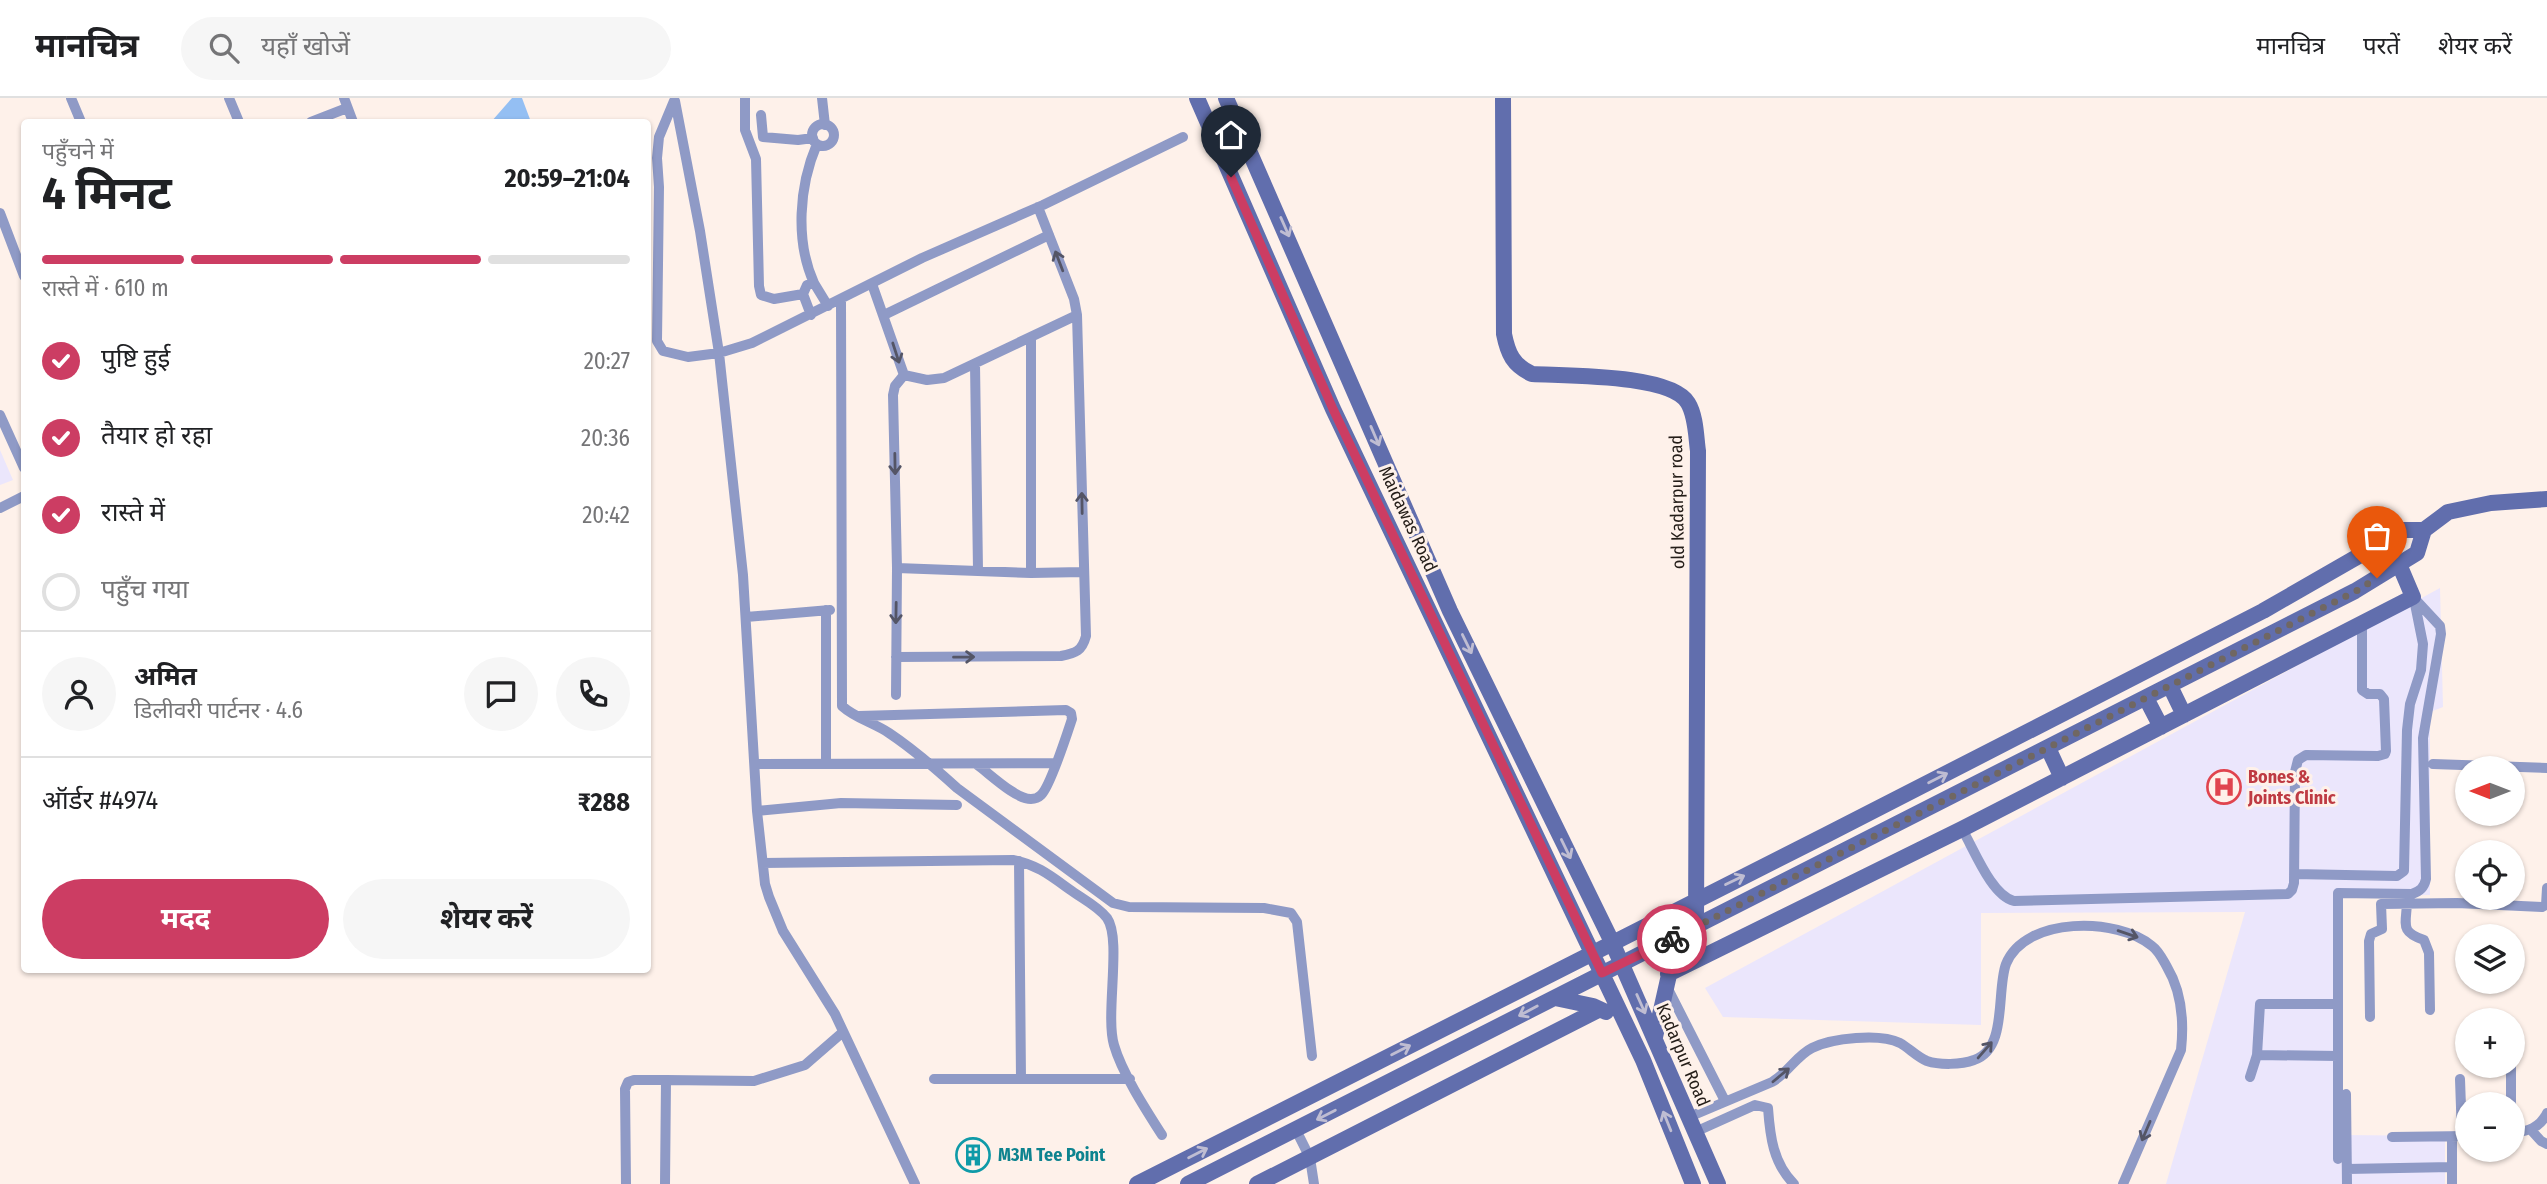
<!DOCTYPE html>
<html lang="hi">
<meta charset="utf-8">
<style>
body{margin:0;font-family:"Fira Sans Condensed","Noto Sans Devanagari",sans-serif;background:#f6f6f6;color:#202124;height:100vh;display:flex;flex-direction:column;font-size:26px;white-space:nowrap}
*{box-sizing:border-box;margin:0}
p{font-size:23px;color:#757577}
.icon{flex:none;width:38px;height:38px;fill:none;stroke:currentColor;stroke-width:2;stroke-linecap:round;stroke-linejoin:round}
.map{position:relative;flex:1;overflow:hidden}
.side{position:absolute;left:21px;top:21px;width:630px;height:854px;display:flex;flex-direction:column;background:#fff;border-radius:7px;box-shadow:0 2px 5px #0004}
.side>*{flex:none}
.needle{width:46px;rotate:270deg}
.controls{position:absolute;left:2455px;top:658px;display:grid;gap:14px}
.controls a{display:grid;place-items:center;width:70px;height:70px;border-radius:50%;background:#fff;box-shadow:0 2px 5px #0004;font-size:35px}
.pin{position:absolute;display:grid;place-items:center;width:60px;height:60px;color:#fff;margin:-72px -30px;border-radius:50% 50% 50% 0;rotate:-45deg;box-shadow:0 0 7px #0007}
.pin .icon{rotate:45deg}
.courier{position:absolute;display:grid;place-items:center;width:70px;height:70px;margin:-35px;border:5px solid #cc3d63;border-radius:50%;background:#fff;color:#222;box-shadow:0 2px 9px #0007}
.head em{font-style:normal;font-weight:700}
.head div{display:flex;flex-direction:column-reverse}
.head{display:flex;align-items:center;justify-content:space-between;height:119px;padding:0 21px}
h1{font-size:46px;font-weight:700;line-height:52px}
.bar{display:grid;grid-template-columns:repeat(4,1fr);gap:10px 7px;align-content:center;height:84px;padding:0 21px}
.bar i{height:9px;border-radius:5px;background:#e0e0e0}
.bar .selected{background:#cc3d63}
.bar p{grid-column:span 4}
.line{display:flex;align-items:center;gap:18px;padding:0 21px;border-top:2px solid #e0e0e0}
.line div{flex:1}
.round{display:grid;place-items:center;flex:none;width:74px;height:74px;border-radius:37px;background:#f6f6f6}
ol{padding:0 21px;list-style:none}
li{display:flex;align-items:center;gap:21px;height:77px}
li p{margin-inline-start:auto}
li .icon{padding:7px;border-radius:50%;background:#cc3d63;color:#fff;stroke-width:4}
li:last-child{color:#757577}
li i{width:38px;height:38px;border:4px solid #e0e0e0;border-radius:50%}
.action{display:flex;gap:14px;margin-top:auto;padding:14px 21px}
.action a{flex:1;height:80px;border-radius:42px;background:#cc3d63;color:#fff;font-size:28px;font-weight:700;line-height:80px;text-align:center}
.action a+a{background:#f6f6f6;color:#202124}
header{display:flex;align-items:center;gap:42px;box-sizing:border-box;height:98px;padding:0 35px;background:#fff;border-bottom:2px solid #e0e0e0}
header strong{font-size:33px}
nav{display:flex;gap:38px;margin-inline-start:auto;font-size:24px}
.search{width:490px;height:63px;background:#f6f6f6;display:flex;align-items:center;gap:18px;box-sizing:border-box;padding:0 24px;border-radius:38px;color:#757577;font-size:26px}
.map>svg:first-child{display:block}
.commercial{fill:#ebe6fc}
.water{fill:#94bff3}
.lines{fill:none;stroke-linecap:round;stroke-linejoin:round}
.street{stroke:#8f9ac6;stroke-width:10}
.secondary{stroke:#616ead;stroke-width:16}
.oneway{stroke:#bfbdd2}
.oneway2{stroke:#545566}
.done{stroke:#706762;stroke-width:7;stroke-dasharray:0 12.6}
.route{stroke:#cc3d63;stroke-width:9}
.labels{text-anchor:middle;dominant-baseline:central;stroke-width:6;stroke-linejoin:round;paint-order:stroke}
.street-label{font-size:18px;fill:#241d18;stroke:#fef1ea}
.health-label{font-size:18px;font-weight:bold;fill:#be3a42;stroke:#fef1ea;text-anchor:start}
.culture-label{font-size:18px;font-weight:bold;fill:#0d838f;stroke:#fef1ea;text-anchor:start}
</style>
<header>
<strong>मानचित्र</strong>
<div class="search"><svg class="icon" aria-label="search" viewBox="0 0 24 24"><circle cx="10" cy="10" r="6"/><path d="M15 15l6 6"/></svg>यहाँ खोजें</div>
<nav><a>मानचित्र</a><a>परतें</a><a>शेयर करें</a></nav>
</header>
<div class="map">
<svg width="2547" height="1086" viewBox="0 0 2547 1086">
<rect width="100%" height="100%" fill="#fef1ea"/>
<path class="commercial" d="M0 352 13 382 0 387Z
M2440 490 2443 609 2430 614V797L2335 800 2342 1037 2445 1038V1086H2166L2245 814 1981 815V927L1723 919 1705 890Z"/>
<path class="water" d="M512 0H522L531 24H491Z"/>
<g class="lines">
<path class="street" d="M71 0 81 24
M229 0 239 24
M344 0 353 24
M745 0V32L756 61 759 188 761 197 774 201 803 196
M822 0 825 27
M674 3 659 39 657 60 659 89 657 243 663 253 688 259 719 255 752 245 922 160 1043 107 1183 39
M675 3 700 133 719 255 743 477 757 713 765 786 769 799 783 833 835 916 915 1086
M761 17 763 39 798 42 813 40
M311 24 347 10
M812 37a11 11 0 1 1 22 0a11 11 0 1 1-22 0Z
M0 115 24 178
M814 185C795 143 799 88 817 46
M872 186 904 277
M841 202 842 608C855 620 874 625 889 635 913 651 935 670 957 690L1113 805 1129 809 1264 810 1291 815 1297 824 1312 958
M811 217 803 196 807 187 814 185 828 208
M884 217 1049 137
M1031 239V475
M975 266 978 472
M904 277 927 282 944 280 1077 217
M0 317 24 370
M0 410 24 398
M897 470 1031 475 1083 474
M826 512V666
M746 519 830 512
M896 559 1061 558C1076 555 1082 553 1086 538L1077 217 1074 201 1038 109
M896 597 897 470 893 297 895 288 904 277
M859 618 1066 612 1071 615 1072 621C1067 636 1050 689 1041 697 1038 700 1034 701 1031 701 1015 701 989 675 976 666
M755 666 1056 665
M2433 666 2547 670
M757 713 841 705 957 707
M1962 731C1974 751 1991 797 2014 803L2288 796 2292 792 2294 785 2295 674 2298 662 2306 657 2378 658 2385 656 2386 653 2384 601 2380 596H2368L2362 592V526
M1019 763 1021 981
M763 765 1013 762C1036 766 1051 778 1069 791 1081 800 1098 808 1107 820 1122 841 1105 917 1114 947 1122 975 1146 1012 1162 1037
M2294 776 2397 778 2404 773 2407 632 2410 606 2421 572 2423 546 2414 501
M2407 805C2406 827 2400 834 2424 842L2429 855 2430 912
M1666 887 1725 1003
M2370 919 2369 843 2371 836 2382 831 2381 806 2457 805 2542 809 2546 807 2547 790
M2257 957 2260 906H2338
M2338 958V1061
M2511 968V1006
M2250 979 2257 957 2338 958V795L2412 796C2420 793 2424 790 2426 781L2423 640 2441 536 2440 528 2413 499
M934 981H1130
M2460 981 2462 1038
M2346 996 2347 1086
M1689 1019 1772 984C1788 975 1796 958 1812 950 1832 940 1880 935 1900 945 1909 950 1917 959 1927 963 1939 967 1961 967 1974 962 2008 951 1996 893 2006 866 2025 818 2118 819 2152 848 2159 853 2163 862 2167 869 2182 894 2184 924 2181 952L2123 1086
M1296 1032 1310 1060 1314 1086
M2531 1032 2541 1043 2547 1046
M1695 1034 1755 1007 1768 1010C1770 1038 1773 1065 1794 1086
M2513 1035C2528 1033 2540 1030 2547 1015
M2392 1039 2468 1038
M2347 1071 2452 1069
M626 1086 625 991 628 984 634 982H666
M665 1086 666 982 754 983 805 967 843 934
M2452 1086V1039"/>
<path class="secondary" d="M1197 0 1333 311 1643 962 1693 1086
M1226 0 1450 513 1612 844 1718 1086
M1503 0 1504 236C1508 256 1513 267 1532 276 1566 278 1671 276 1688 305 1696 318 1696 339 1698 353L1696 828
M2170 588 2184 617
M2146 600 2161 629
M2048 650 2062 680
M1668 876 1962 731 2413 499 2399 466
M1555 900 1593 908 1606 914
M1655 939 1678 837
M1137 1086 1826 737 2263 513 2404 432H2424
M1188 1086 2355 493 2417 455 2424 432 2448 414 2491 405 2547 401
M1257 1086 1600 911"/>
</g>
<defs><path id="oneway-shaft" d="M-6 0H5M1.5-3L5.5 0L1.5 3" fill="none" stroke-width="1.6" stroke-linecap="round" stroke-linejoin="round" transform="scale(1.75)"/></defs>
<g class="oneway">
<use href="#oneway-shaft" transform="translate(1285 129) rotate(66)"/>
<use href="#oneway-shaft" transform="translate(1375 338) rotate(67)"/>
<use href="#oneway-shaft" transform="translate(1467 546) rotate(64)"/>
<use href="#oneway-shaft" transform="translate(1938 680) rotate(-27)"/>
<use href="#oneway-shaft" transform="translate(1566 751) rotate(64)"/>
<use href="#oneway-shaft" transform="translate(1735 782) rotate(-26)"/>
<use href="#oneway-shaft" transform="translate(1641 906) rotate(66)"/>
<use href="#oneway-shaft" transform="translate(1528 913) rotate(152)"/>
<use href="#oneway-shaft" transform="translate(1401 952) rotate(-27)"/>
<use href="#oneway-shaft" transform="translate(1326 1017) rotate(153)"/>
<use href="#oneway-shaft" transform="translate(1667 1023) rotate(-112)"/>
<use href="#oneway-shaft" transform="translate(1198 1055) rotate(-27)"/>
</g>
<g class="oneway2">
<use href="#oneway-shaft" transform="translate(1059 163) rotate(-111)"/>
<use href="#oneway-shaft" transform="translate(896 255) rotate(72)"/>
<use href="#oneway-shaft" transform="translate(895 366) rotate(89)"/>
<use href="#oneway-shaft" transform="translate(1082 405) rotate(-91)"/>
<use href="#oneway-shaft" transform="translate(896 515) rotate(91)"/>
<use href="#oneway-shaft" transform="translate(964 559) rotate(-1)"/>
<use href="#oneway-shaft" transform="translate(2128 836) rotate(19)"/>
<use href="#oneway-shaft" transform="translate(1985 952) rotate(-49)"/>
<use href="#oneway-shaft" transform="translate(1781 977) rotate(-40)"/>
<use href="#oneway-shaft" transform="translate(2146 1033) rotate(113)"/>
</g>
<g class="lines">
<path class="done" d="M1672 841 2356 493 2377 480"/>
<path class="route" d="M1231 79 1333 311 1602 875 1672 841"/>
</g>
<defs>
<g id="hospital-ring" transform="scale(1.75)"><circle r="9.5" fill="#fef1ea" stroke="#e0444e" stroke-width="1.5"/><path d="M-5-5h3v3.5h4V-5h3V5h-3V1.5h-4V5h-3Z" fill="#e0444e"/></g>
<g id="building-ring" transform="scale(1.75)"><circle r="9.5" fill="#fef1ea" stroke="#0f9aa8" stroke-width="1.5"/><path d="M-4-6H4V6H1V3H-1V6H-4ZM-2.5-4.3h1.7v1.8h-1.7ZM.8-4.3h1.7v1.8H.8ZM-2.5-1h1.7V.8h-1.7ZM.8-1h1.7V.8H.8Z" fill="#0f9aa8"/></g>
</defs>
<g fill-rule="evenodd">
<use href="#hospital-ring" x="2224" y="689"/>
<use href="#building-ring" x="973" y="1057"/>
</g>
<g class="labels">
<g class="street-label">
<text transform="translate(1677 404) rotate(-91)">old Kadarpur road</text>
<text transform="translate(1408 421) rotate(65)">Maidawas Road</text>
<text transform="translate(1683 957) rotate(67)">Kadarpur Road</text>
</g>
<g class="health-label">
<text x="2248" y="679">Bones &amp;<tspan x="2248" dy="21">Joints Clinic</tspan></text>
</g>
<g class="culture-label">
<text x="998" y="1057">M3M Tee Point</text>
</g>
</g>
</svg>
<div class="controls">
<a><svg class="needle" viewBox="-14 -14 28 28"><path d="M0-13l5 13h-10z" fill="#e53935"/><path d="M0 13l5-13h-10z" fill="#757577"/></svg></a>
<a><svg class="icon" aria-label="locate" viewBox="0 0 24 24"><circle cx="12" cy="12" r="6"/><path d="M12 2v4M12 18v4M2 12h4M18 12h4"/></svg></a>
<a><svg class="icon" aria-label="layers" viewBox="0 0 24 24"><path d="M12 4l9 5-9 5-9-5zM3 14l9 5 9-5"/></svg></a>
<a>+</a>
<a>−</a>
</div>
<div class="pin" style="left:2377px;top:480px;background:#ea580c"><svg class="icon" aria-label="bag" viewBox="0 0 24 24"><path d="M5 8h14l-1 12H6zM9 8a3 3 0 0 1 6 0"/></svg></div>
<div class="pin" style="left:1231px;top:79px;background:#1f2937"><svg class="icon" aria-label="home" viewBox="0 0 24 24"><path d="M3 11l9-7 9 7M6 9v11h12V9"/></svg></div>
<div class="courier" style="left:1672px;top:841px"><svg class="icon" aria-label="bike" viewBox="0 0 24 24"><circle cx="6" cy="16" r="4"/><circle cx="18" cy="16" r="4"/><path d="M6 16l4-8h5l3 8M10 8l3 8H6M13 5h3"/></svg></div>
<section class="side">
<div class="head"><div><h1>4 मिनट</h1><p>पहुँचने में</p></div><em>20:59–21:04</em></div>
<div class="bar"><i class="selected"></i><i class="selected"></i><i class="selected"></i><i></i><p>रास्ते में · 610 m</p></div>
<ol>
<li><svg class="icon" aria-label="check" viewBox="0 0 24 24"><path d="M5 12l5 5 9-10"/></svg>पुष्टि हुई<p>20:27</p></li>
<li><svg class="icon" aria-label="check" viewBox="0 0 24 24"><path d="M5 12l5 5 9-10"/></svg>तैयार हो रहा<p>20:36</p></li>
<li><svg class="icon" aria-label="check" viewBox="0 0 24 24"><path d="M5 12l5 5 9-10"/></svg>रास्ते में<p>20:42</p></li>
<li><i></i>पहुँच गया</li>
</ol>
<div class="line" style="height:126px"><a class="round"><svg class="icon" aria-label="person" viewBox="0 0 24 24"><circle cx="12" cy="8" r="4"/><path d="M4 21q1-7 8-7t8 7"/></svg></a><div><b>अमित</b><p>डिलीवरी पार्टनर · 4.6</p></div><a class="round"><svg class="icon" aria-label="chat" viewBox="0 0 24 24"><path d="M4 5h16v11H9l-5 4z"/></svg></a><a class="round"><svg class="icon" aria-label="phone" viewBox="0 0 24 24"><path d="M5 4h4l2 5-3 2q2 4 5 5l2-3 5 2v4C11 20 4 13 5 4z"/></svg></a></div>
<div class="line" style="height:91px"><div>ऑर्डर #4974</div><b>₹288</b></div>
<div class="action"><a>मदद</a><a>शेयर करें</a></div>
</section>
</div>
